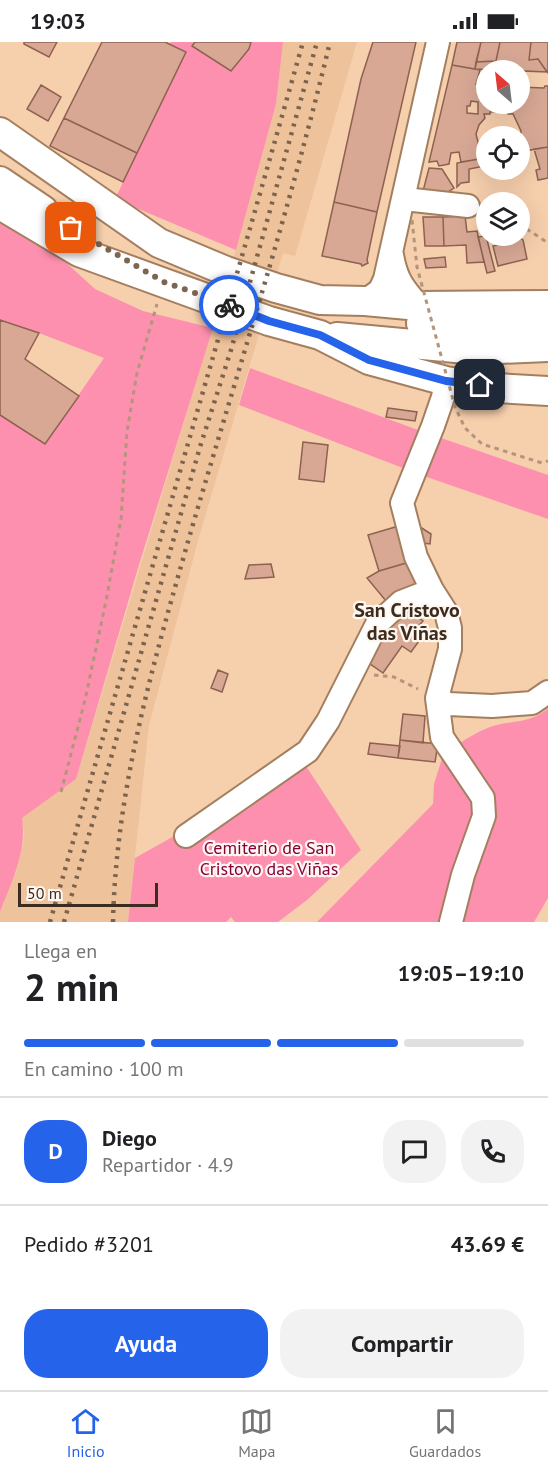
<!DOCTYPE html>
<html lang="es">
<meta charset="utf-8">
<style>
body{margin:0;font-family:"PT Sans",sans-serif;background:#f2f2f2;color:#202124;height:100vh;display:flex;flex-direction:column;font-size:22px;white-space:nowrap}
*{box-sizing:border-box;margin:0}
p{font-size:20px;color:#757577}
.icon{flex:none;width:33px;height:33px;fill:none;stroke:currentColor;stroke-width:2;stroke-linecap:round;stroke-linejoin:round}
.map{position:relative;height:880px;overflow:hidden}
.side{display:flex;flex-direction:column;background:#fff;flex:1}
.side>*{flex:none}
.needle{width:39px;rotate:332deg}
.controls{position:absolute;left:476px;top:18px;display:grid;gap:12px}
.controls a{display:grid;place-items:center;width:54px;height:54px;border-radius:50%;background:#fff;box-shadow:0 6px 24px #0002;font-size:30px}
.scale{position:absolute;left:18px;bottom:15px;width:140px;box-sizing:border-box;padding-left:6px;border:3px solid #3b2c1f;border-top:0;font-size:16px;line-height:21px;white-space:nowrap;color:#3b2c1f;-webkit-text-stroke:4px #fff7f0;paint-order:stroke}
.pin{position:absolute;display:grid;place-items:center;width:51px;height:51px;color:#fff;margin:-26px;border-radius:12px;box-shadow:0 3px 9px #0006}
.courier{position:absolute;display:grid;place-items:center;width:60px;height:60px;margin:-30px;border:4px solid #2563eb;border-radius:50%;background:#fff;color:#222;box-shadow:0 2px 8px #0007}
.overview em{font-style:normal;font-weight:700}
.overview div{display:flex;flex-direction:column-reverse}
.overview{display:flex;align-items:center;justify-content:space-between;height:102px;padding:0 24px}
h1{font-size:39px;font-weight:700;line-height:45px}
.bar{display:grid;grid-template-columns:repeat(4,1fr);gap:9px 6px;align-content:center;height:72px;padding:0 24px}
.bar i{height:8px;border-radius:4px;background:#e0e0e0}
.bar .on{background:#2563eb}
.bar p{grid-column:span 4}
.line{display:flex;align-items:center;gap:15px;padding:0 24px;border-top:2px solid #e0e0e0}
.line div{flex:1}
.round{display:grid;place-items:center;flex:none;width:63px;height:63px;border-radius:24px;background:#f2f2f2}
.action{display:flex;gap:12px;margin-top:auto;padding:12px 24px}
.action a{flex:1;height:69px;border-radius:24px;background:#2563eb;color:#fff;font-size:24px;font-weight:700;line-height:69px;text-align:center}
.action a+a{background:#f2f2f2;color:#202124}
.status{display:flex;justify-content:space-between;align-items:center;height:42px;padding:0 30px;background:#fff;direction:ltr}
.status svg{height:16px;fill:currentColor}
.dock{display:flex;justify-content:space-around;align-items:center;height:84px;border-top:2px solid #e0e0e0;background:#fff;font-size:16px;color:#757577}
.dock a{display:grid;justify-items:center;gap:3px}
.dock .on{color:#2563eb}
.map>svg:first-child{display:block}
.built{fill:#eec29a}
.green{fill:#fe90af}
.building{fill:#d8a895;stroke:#8d6250;stroke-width:1.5;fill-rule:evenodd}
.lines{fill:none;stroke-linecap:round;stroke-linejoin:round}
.minor-casing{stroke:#a37f5f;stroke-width:26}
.major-casing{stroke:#a37f5f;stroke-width:32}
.path{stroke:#b4957b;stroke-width:3;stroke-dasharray:4.5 4.5;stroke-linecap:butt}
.minor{stroke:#fff;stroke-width:22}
.major{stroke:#fff;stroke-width:28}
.rail{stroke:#7a634f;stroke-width:4.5;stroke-dasharray:3 6;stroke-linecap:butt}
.path-bridge{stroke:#b4957b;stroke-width:3;stroke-dasharray:4.5 4.5;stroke-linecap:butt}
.done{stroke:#7c6551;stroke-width:6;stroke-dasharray:0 10.8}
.route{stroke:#2563eb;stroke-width:8}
.labels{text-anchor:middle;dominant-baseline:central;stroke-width:4.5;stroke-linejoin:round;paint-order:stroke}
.park-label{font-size:18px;fill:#83023e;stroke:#fff7f0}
.neighbourhood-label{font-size:20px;font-weight:bold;fill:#3b2c1f;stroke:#fff7f0}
</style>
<div class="status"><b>19:03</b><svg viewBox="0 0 49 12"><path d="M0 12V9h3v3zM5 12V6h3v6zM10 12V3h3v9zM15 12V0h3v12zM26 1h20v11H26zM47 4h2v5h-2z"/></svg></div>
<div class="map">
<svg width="548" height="880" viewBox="0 0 548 880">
<rect width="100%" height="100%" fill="#f6cfad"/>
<path class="built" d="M283 0H357L295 214 283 211 199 495 149 683 128 880H0V870L17 828 23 802 24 791 22 776 76 737 239 198 276 62Z"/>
<path class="green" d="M171 0H283L276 62 236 208 115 157 186 10 169 2Z
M0 182H4L61 216 95 247 143 269 213 286 138 526 76 737 22 776C27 810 12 839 0 870V373L45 402 104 316 39 291 0 279Z
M250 326 418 388 548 433V477L421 433 239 363Z
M548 666V856L534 880H317L433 762 434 742 444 710C459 702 474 691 490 685 510 678 532 682 548 666Z
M304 721 361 808 307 858 278 880H235L231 875 226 880H128L135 816Z"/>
<path class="building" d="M24 0H57L49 15 24 2Z
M102 0H165L186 10 137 111 64 76Z
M195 0H251L249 7 231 29 192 4Z
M373 0H416L377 170 334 160 361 37Z
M457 0H481L475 27 452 23Z
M481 0H500L496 19 476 20Z
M500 0H531L529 18 538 17 547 30 475 27 476 20 496 19Z
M531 0H548V31L538 17 529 18Z
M452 23 480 28 476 42 486 43V62H519V45L544 46 545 44H548V105L519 110 521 89 513 72H508V69L490 70V72H484L485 76 479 83 476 92 479 104 486 112V116L461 120 459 110 451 111 449 122 439 124 437 119 429 120ZM471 59 478 60V72L467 71V64H470Z
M41 43 61 55 48 79 27 67Z
M64 76 137 111 123 140 50 104Z
M548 105V136L538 138 536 128 540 127 534 107Z
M484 116 485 124 469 127V140L461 141 457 145V121Z
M429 126 442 127 454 146 442 154 422 153Z
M334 160 377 170 367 218 368 221 362 224 361 222 322 214Z
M465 174 467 190 477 189 484 220 467 221 466 203 444 204 443 175Z
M423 175H443L444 204H425Z
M486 194 495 229 487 231 478 195Z
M502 194H517L523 198 527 217 498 224 493 204 504 202Z
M445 215 446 225 426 226 424 217Z
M0 278 39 291 25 317 79 354 45 402 0 373Z
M388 366 417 370 415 379 386 375Z
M303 400 328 403 324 440 299 437Z
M402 483 413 519 379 529 368 493Z
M417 483 431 492 430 502 417 500Z
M413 519 423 547 386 559 367 536 379 529Z
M271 522 274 535 245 537 249 523Z
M405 566 423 579 417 586 424 592 411 610 402 604 383 631 366 619Z
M218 628 228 632 222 650 211 646Z
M403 672 425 674 423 701 400 698Z
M400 698 438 702 435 720 398 716Z
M370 701 400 704 398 716 368 712Z"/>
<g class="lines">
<g class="minor-casing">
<path id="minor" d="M404 157 468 164
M392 213C396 237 403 246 419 264
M365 259 380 248 385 237 438 0
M446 339 443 355 433 384 402 461 416 515 432 548 446 570 450 586V607L437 656 442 695 483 756 484 774 463 833 451 880
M437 656 448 662 492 664 532 661 548 650
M186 794 308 709 328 679 377 582 401 560 432 548"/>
</g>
<g class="major-casing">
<path id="major" d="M0 90 159 201 226 229 276 246 320 258 365 259 419 264 548 263
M0 139 43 168
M0 163 79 210 269 279 320 293 369 318 446 339 496 346 548 349
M421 281 479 286 548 284
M337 295 477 308 548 305"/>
</g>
<path class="path" d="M519 182 548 201
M374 633 394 635 418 647
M61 750 85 658 106 559 121 477 127 389 137 331 157 262"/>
<use href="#minor" class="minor"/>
<use href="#major" class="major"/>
<path class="rail" d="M50 880C134 586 220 294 303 0
M64 880 200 405 231 308 317 0
M113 880C116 747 153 623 189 496 237 331 290 167 330 0"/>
<path class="path-bridge" d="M412 178 417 225 455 365 465 386 482 402 542 421 548 419"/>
</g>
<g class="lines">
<path class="done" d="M71 186 164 240 229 263"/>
<path class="route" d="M229 263 269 279 320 293 369 318 446 339 480 343"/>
</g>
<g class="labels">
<g class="park-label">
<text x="269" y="805">Cemiterio de San<tspan x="269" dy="21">Cristovo das Viñas</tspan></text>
</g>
<g class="neighbourhood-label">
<text x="407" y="568">San Cristovo<tspan x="407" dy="23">das Viñas</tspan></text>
</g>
</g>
</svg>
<div class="controls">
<a><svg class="needle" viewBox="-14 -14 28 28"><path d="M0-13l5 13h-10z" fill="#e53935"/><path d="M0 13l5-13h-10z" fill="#757577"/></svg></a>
<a><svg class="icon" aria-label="locate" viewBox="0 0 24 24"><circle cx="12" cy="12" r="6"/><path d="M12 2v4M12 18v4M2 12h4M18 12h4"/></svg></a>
<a><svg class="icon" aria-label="layers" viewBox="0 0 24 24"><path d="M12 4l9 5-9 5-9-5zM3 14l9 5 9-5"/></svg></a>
</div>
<div class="scale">50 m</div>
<div class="pin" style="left:71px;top:186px;background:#ea580c"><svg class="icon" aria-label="bag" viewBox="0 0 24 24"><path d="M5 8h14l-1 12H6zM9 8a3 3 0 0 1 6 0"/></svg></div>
<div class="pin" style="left:480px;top:343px;background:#1f2937"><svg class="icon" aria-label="home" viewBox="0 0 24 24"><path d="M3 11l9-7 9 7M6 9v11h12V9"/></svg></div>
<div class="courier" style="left:229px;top:263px"><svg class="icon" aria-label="bike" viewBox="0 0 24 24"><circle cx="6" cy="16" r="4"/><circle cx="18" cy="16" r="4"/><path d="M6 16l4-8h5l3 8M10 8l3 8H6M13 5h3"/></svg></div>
</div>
<section class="side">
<div class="overview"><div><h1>2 min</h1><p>Llega en</p></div><em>19:05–19:10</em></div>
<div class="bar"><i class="on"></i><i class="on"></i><i class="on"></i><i></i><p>En camino · 100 m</p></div>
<div class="line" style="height:108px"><b class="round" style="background:#2563eb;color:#fff">D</b><div><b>Diego</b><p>Repartidor · 4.9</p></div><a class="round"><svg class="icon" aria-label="chat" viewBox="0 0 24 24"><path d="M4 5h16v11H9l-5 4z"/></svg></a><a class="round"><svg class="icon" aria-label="phone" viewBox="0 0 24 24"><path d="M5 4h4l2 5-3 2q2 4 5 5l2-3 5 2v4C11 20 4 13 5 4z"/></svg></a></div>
<div class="line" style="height:78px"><div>Pedido #3201</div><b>43.69 €</b></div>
<div class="action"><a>Ayuda</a><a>Compartir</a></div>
</section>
<nav class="dock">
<a class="on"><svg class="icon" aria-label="home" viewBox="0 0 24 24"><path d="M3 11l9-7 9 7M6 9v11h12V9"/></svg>Inicio</a>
<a><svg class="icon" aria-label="map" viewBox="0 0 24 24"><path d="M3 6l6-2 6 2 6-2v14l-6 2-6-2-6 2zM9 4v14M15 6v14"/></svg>Mapa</a>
<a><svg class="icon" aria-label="saved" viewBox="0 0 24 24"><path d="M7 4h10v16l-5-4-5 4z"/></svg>Guardados</a>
</nav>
